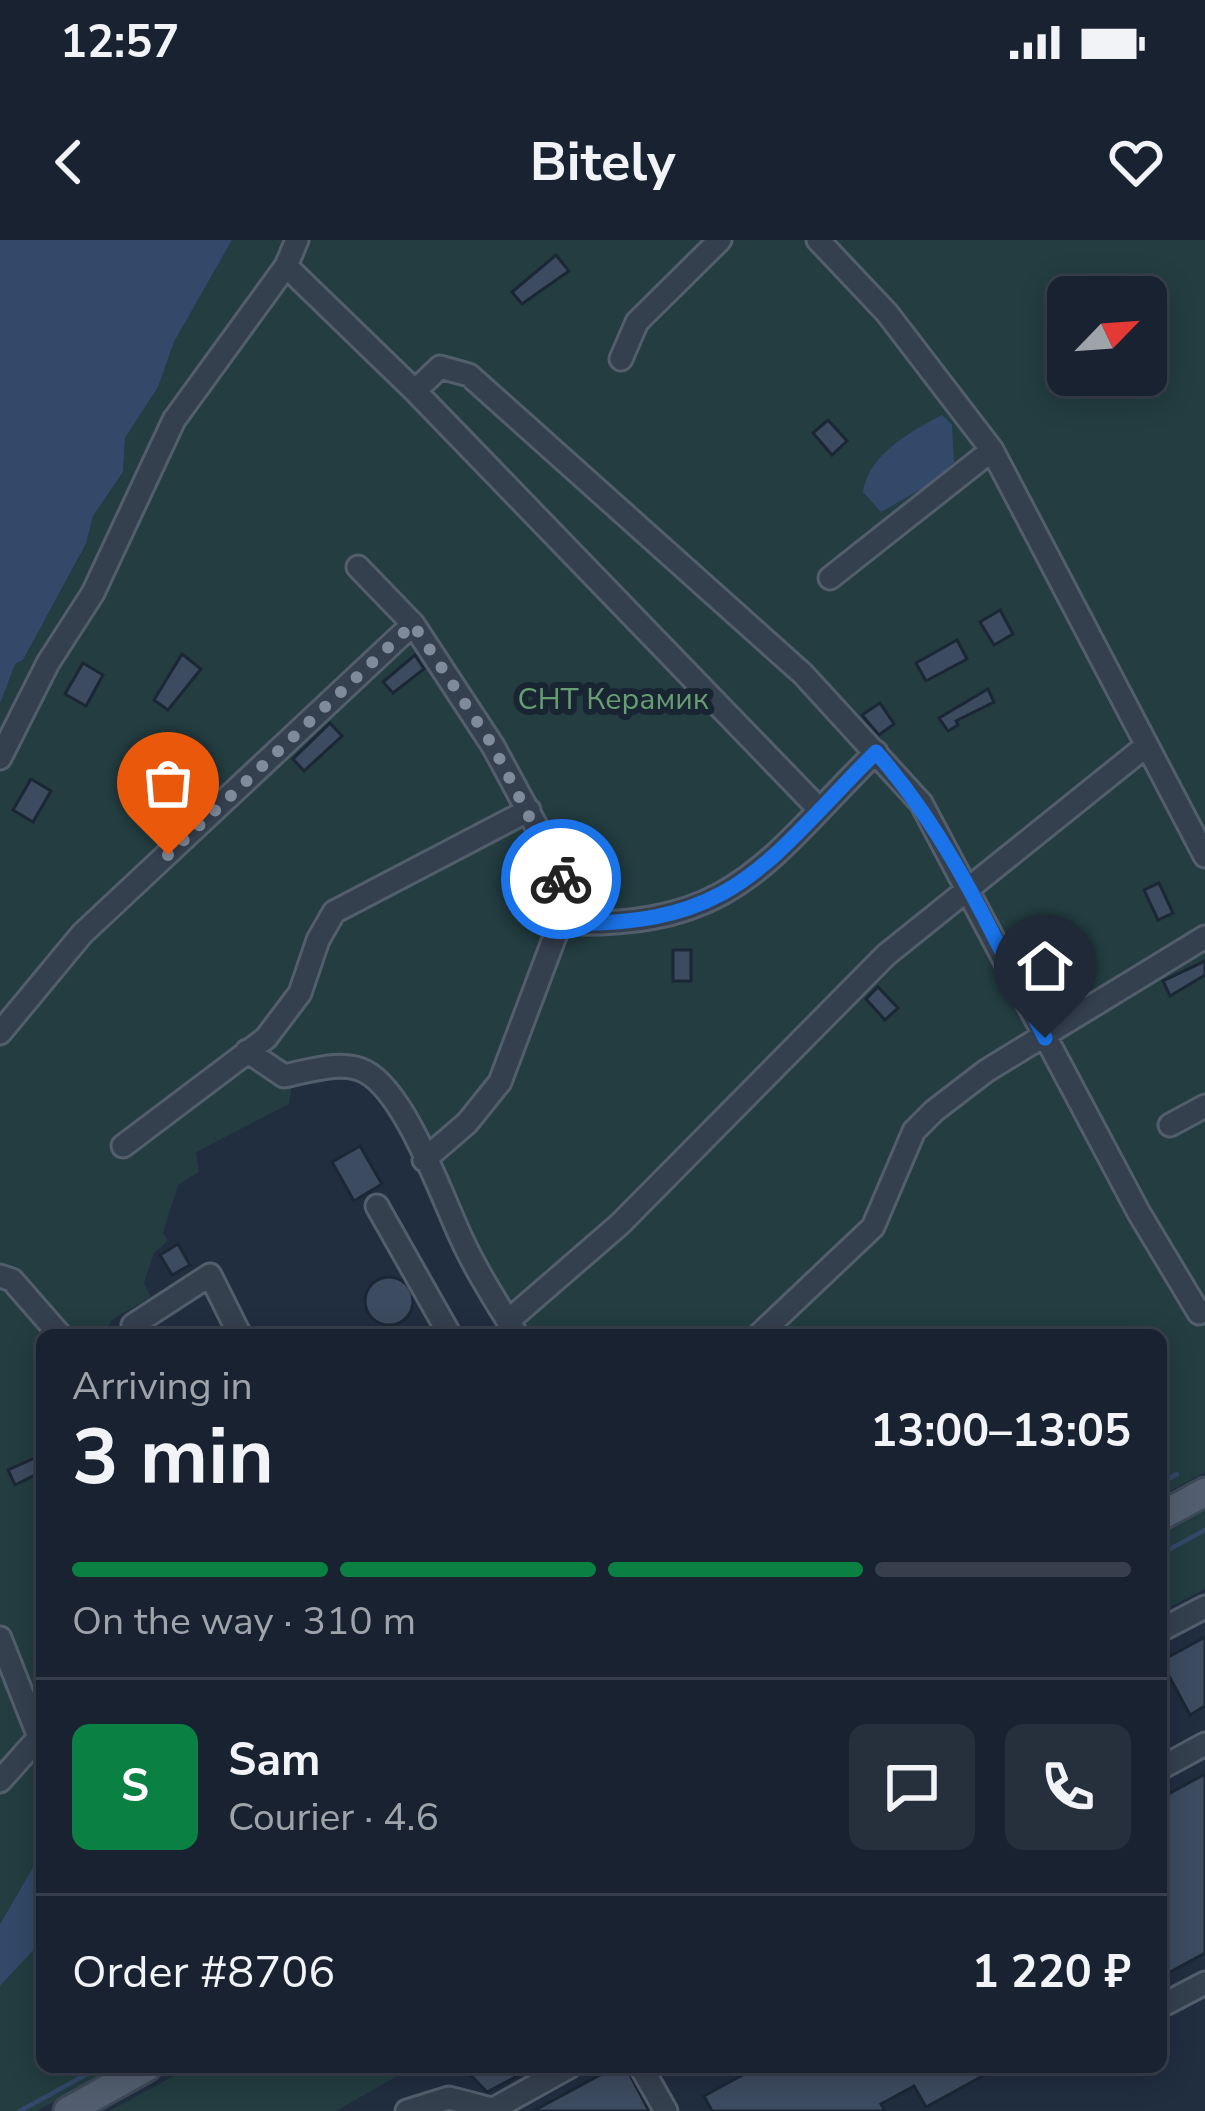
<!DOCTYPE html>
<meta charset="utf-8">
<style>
body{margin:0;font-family:"Nunito Sans",sans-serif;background:#262f3c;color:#f1f3f6;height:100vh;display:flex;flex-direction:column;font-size:45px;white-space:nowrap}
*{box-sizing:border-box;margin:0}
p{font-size:39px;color:#9fa4ab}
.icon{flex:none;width:66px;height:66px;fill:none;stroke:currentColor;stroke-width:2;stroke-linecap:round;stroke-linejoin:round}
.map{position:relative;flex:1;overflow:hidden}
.drawer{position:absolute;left:36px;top:1089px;width:1131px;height:744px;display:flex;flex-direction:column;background:#192230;border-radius:18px;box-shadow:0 6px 30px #0003,0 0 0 3px #373f4c}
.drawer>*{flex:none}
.needle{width:78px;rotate:65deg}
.tools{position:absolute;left:1047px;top:36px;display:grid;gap:24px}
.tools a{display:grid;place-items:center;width:120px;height:120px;border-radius:18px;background:#192230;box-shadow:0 6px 30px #0003,0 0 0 3px #373f4c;font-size:60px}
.pin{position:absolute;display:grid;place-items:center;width:102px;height:102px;color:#fff;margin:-123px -51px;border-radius:50% 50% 50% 0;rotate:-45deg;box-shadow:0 0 12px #0007}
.pin .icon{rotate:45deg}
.courier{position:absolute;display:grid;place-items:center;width:120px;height:120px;margin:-60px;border:9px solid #1a73e8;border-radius:50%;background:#fff;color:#222;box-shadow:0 3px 15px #0007}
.head em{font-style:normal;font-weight:700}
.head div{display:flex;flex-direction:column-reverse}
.head{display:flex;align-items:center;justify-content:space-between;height:204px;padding:0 36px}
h1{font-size:78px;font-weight:700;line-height:90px}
.bar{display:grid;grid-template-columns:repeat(4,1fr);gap:18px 12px;align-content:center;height:144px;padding:0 36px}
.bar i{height:15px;border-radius:9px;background:#373f4c}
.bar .on{background:#0b8043}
.bar p{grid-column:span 4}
.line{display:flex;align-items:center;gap:30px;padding:0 36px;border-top:3px solid #373f4c}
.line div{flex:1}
.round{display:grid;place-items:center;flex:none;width:126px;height:126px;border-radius:18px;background:#262f3c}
.status{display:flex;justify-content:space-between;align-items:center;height:84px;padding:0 60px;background:#192230;direction:ltr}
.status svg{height:33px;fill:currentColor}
header{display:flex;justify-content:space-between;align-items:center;height:156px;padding:0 36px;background:#192230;font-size:54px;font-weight:700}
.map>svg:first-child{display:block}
.green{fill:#233d41;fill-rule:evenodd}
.water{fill:#334969}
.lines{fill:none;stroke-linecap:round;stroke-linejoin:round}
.stream{stroke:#334969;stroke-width:4.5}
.building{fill:#3d4b60;stroke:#1c2736;stroke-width:3}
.minor-casing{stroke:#535e6d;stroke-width:27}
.major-casing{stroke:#3e4958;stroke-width:33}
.minor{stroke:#35404f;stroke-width:21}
.major{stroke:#535f70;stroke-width:27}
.done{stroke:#7f8a9a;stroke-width:12;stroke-dasharray:0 21.6}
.route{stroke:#1a73e8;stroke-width:15}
.labels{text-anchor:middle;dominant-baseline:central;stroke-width:12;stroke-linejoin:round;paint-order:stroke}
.park-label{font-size:30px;fill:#669e72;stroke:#1a2534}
</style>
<div class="status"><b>12:57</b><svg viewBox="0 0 49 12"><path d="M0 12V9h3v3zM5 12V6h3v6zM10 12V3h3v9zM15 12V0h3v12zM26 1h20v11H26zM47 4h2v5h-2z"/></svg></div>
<header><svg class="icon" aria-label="back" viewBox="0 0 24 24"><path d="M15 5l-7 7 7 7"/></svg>Bitely<svg class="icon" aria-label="heart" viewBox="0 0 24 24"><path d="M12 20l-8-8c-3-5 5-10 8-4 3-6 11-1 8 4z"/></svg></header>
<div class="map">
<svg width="1205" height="1871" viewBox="0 0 1205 1871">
<rect width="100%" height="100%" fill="#212e40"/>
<path class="green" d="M232 0H1205V1232L1161 1256V1095H509C484 1046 399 859 356 840 336 831 313 840 292 843L289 864 196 912 199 932 178 945 163 993 168 1001 154 1013 144 1043 151 1057 113 1079 101 1095H42V1612L0 1684V464L15 424 23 420 86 305 93 276 123 232 125 198 158 146 174 102ZM1068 57H1146V135H1068Z
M1205 1271V1349L1161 1371V1295Z
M42 1701V1827H118L37 1871H0V1746Z
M191 1827H413L336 1871H109Z"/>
<path class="water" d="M0 0H232L174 102 158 147 125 198 123 232 93 276 86 304 23 420 15 424 0 464Z
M942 175 952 185 954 222 933 242 881 272 863 252C868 215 911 191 942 175Z
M42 1612V1701L0 1746V1684Z"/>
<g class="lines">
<path class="stream" d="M1161 1243 1177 1234
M1161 1314 1205 1290
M20 1871 100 1827"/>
</g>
<path class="building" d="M556 15 569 31 522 64 512 52Z
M828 180 847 201 832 215 813 193Z
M1000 370 1013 394 994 405 980 382Z
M957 400 967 419 926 441 916 423Z
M182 414 201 429 168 470 154 460Z
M415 415 424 429 393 453 383 442Z
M83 423 103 435 86 466 65 454Z
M988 449 994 462 956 481 958 485 948 491 939 478Z
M880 463 894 484 879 495 862 475Z
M330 483 342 496 304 531 293 519Z
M31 539 51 551 33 582 13 570Z
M1159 643 1173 673 1158 680 1144 650Z
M673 710H691V741H673Z
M1205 721V735L1170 756 1163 741Z
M878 747 898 768 885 780 866 759Z
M360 906 382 944 354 961 332 922Z
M178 1004 190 1025 172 1035 160 1015Z
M365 1061a24 24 0 1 1 48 0a24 24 0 1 1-48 0Z
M35 1218 41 1232 15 1245 8 1230Z
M1205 1397V1466L1190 1475 1161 1421Z
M1205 1534V1713L1161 1737V1558Z
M463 1827H535L487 1852Z
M615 1827H626L649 1871H533Z
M757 1827H999L926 1867 914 1846 881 1864 885 1871H712L704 1856Z"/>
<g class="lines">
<g class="minor-casing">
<path id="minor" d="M818 0 887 73 992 210 1205 616
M286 26 415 151 819 569
M621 119 637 82 720 0
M415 151 440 127 469 135 803 434 921 563 1139 973 1199 1073 1205 1071
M358 327 413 384 493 506 561 632 560 683 500 842 467 883 424 920
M830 338 992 210
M0 518 48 423 93 353 174 180 286 26 297 0
M560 683C735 689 764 623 876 512
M0 793 82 694 413 384
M247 811 284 836C309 831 343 819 366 832 408 855 444 964 466 1008 480 1037 499 1067 517 1095
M1170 885 1205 866
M123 906 266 798 300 753 318 700 334 672 529 570
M377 966 450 1095
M0 1036 12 1040 60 1095
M508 1081 620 984 886 715 1146 506
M133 1085 210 1035 240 1095
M759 1095 873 987 914 891 934 871 986 831 1205 697
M1161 1390 1205 1367
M0 1398 39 1497
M1161 1528 1205 1504
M0 1541 42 1494
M1167 1763 1205 1743
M641 1827 666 1871
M407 1871 449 1858 491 1869
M490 1871 569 1827"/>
</g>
<g class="major-casing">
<path id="major" d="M1161 1276 1205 1252
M68 1871 147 1827"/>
</g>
<use href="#minor" class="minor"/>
<use href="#major" class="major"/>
</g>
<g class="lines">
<path class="done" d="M168 615 413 384 493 506 561 639"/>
<path class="route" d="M561 639 560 683C735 688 764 624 876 512 951 597 994 698 1045 798"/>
</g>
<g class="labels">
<g class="park-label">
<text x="613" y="459">СНТ Керамик</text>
</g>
</g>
</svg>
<div class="tools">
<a><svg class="needle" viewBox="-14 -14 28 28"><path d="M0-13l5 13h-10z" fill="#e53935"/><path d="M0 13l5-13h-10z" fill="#9fa4ab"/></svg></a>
</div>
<div class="pin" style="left:168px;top:615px;background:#ea580c"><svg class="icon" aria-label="bag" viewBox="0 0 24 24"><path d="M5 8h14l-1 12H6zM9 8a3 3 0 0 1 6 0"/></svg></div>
<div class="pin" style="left:1045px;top:798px;background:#1f2937"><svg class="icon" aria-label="home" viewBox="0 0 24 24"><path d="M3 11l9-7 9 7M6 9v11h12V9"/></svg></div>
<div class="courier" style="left:561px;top:639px"><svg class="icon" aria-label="bike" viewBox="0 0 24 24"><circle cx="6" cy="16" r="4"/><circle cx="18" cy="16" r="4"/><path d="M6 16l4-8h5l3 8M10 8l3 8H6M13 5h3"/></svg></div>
<section class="drawer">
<div class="head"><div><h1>3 min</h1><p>Arriving in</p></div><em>13:00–13:05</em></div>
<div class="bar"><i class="on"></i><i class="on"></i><i class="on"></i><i></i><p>On the way · 310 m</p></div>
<div class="line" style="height:216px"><b class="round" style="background:#0b8043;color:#fff">S</b><div><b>Sam</b><p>Courier · 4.6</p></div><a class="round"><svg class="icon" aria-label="chat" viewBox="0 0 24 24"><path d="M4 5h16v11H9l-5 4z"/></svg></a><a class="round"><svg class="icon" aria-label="phone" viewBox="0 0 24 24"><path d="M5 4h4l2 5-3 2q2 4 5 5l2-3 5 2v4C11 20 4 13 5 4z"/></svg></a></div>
<div class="line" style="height:156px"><div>Order #8706</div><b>1 220 ₽</b></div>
</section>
</div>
